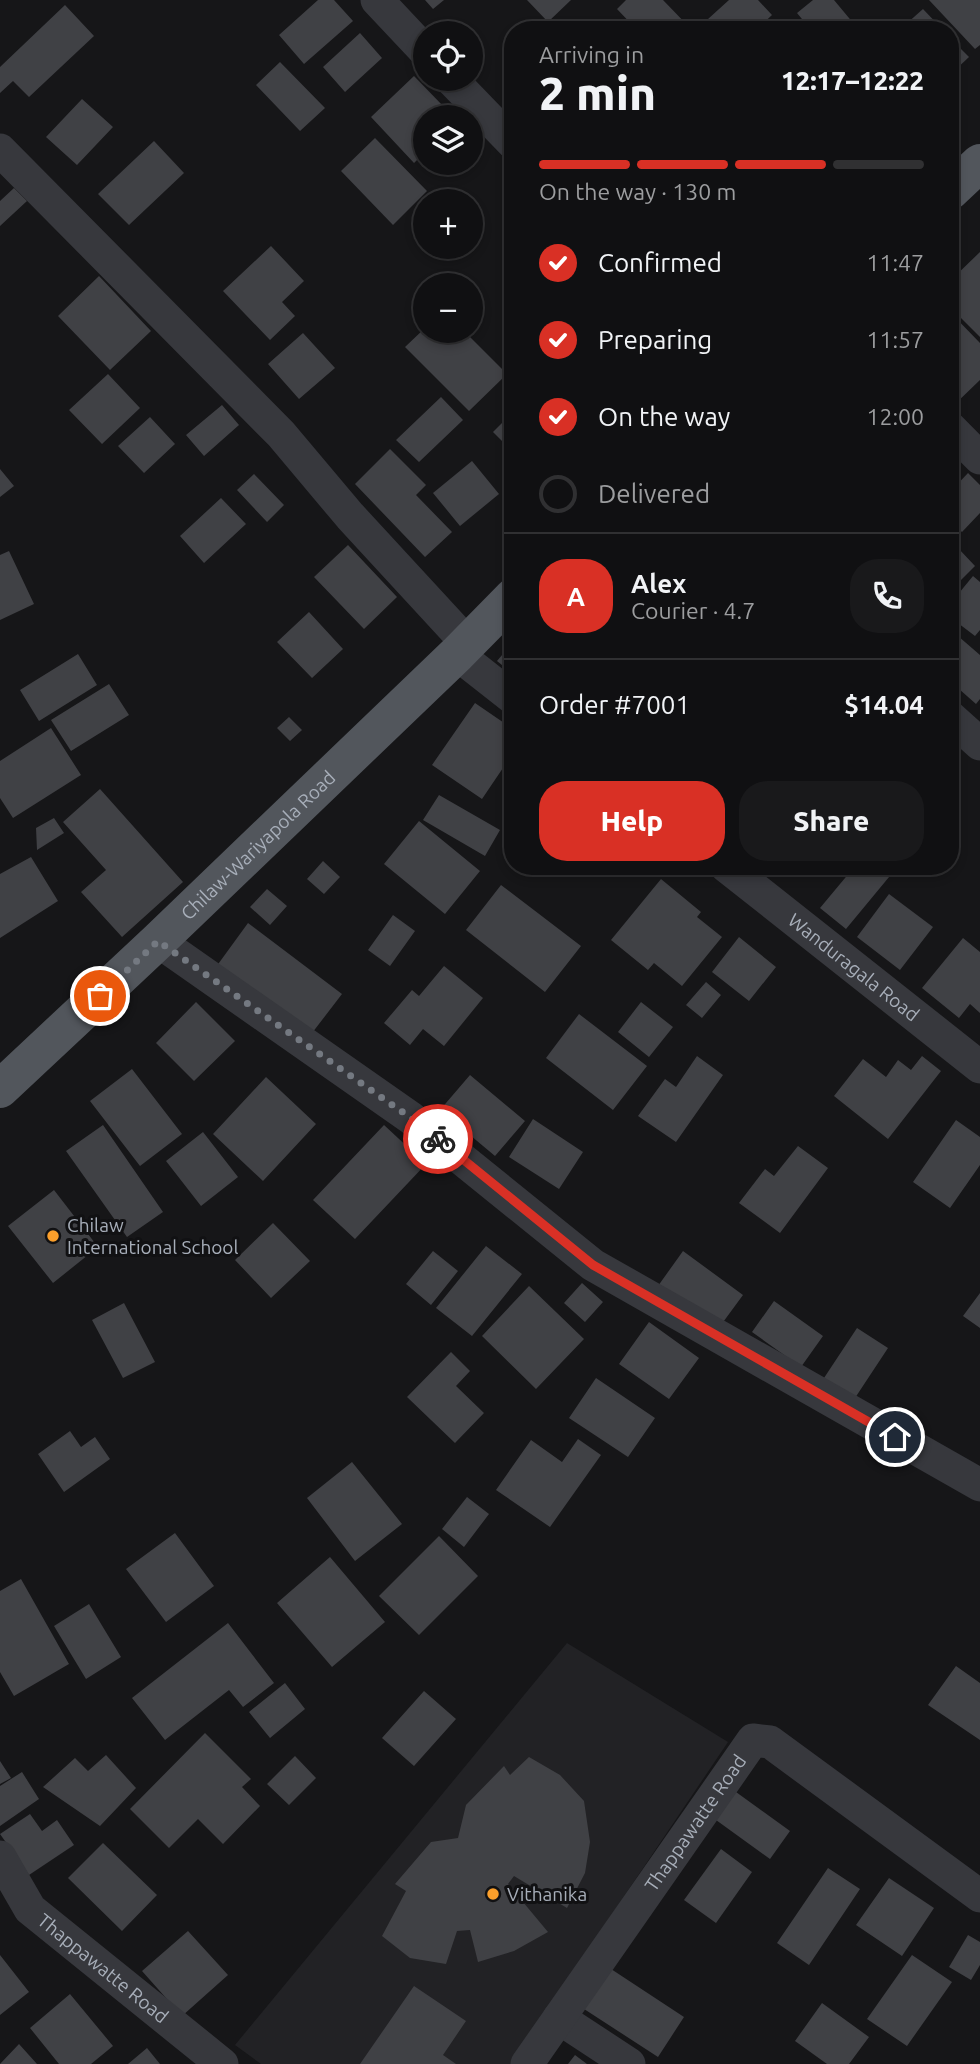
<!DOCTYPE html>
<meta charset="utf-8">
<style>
body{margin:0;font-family:Ubuntu,sans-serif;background:#19191b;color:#f1f3f6;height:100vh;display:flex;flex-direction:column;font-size:26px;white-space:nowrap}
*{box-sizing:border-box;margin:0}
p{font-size:23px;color:#9c9d9f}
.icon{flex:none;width:38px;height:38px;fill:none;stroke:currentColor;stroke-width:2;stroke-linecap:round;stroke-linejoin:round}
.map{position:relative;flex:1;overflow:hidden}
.details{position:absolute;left:504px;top:21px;width:455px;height:854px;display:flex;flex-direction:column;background:#101012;border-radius:28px;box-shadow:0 4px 10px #0003,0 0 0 2px #303032}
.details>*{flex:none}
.controls{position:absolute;left:413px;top:21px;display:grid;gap:14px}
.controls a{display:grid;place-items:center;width:70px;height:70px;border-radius:50%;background:#101012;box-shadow:0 4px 10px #0003,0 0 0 2px #303032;font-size:35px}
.pin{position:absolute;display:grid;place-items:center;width:60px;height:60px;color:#fff;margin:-30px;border:4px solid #fff;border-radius:50%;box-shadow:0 2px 7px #0007}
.courier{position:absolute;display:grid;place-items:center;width:70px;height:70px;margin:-35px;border:5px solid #d93025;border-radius:50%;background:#fff;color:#222;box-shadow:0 2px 9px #0007}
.overview em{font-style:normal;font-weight:800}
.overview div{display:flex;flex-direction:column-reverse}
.overview{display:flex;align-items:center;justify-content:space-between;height:119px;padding:0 35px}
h1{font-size:46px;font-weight:800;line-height:52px}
.bar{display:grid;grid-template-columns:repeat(4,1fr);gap:10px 7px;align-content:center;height:84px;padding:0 35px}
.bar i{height:9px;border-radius:5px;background:#303032}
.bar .current{background:#d93025}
.bar p{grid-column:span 4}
.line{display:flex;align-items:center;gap:18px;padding:0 35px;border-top:2px solid #303032}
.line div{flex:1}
.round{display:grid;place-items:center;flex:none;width:74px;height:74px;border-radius:28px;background:#19191b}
ol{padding:0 35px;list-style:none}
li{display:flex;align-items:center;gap:21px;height:77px}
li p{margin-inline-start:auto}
li .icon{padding:7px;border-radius:50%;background:#d93025;color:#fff;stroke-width:4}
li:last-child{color:#9c9d9f}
li i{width:38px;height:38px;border:4px solid #303032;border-radius:50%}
.cta{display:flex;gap:14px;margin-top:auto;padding:14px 35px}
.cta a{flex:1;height:80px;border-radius:28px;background:#d93025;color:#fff;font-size:28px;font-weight:800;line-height:80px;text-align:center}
.cta a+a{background:#19191b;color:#f1f3f6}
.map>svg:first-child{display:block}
.built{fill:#222225}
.building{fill:#404145}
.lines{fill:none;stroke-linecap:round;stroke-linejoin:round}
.minor{stroke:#37383d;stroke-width:33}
.primary{stroke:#52565c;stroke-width:38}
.done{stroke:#747981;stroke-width:7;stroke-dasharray:0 12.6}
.route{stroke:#d93025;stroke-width:9}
.poi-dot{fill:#fb9f2b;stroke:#111113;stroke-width:2.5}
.labels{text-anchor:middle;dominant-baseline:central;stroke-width:6;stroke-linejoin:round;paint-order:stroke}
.street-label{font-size:19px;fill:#a7aeb9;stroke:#111113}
.poi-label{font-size:19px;fill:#a7aeb9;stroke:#111113;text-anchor:start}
</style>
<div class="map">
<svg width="980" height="2064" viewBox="0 0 980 2064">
<rect width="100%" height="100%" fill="#161618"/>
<path class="built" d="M567 1643 728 1742 511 2064H261L235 2045Z"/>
<path class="building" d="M318 0H334L353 21 304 64 279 35Z
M425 0H444L433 9Z
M527 0H571L548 22Z
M626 0H663L692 30H637L617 9Z
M729 0H758L772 15 756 30H718L708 19Z
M813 0H834L859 30H811L797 13Z
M929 0H980V45L975 49Z
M65 5 94 36 29 97 13 81 0 93V67Z
M923 9 943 30H910L905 25Z
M783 21 791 30H773Z
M612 22 619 30H603Z
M892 22 900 30H884Z
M360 33 382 58 345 92 323 67Z
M950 38 969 57 952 73 950 72Z
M280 62 325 108 300 131 256 85Z
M414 76 445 108 435 117H425V126L422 129 425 132V152L414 163 371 117Z
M82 99 113 127 77 165 46 137Z
M375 138 427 191 393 225 341 171Z
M154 141 184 173 129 225 98 194Z
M14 188 27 201 0 226V201Z
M271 246 304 281 282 302 295 316 270 340 223 291Z
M980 252V337L950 307V281Z
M99 276 151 331 110 370 58 316Z
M950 312 980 343V380L953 406 950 403Z
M425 328V331H464L507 374 469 411 405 347Z
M303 333 335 368 299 399 268 364Z
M108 374 140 408 102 444 69 410Z
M441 397 463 420 419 462 396 440Z
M222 405 239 425 204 456 186 435Z
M513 412V452L493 432Z
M150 417 175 444 144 473 118 446Z
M390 449 426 485 416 495 452 532 425 557 355 484Z
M472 461 499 494 460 526 433 493Z
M0 469 14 486 0 497Z
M968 473 980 485V513L962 532 950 521V492Z
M254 474 284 505 267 522 237 490Z
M221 498 246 524 204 563 180 536Z
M348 545 397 597 364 629 314 577Z
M958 548 975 566 950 591V555Z
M9 551 34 604 0 620V555Z
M973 576 980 582V630L975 636 950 617V604Z
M309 612 343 649 312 678 277 642Z
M958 636 980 655V699L976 704 950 681V644Z
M513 642V674L497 661Z
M78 654 97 685 39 721 20 690Z
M109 684 129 715 71 751 51 720Z
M475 703 513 729V766L507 762 482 799 432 765Z
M289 717 302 730 290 741 277 728Z
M51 728 81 775 13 818 0 798V761Z
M100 789 183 882 122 937 81 892 106 870 63 822Z
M439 795 500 830 485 856 423 820Z
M54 818 64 833 37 850 36 828Z
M419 821 480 871 445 914 384 864Z
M950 829 959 835 950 847Z
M31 857 58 901 0 938V874Z
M323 861 340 877 324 894 307 879Z
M783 866H802L794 876Z
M855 866H889L894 871 846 929 820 908Z
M661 879 701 912 697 917 722 937 682 986 654 963 648 970 611 940Z
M501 885 581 946 545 992 466 930Z
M267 889 287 906 270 925 250 907Z
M889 894 933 927 900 970 857 937Z
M393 915 415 931 390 966 368 950Z
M248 923 342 994 309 1037 216 967Z
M739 937 776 967 749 1001 712 972Z
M963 938 980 952V1013L970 1004 959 1018 922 988Z
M444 966 483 998 444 1046 423 1029 410 1045 384 1023 412 990 419 996Z
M706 982 721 995 702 1018 686 1005Z
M196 1002 235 1041 194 1081 156 1043Z
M641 1002 673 1027 649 1057 618 1032Z
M579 1014 647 1066 613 1110 546 1058Z
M697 1056 723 1075 676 1142 638 1116 665 1079 676 1087Z
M922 1056 941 1071 888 1139 834 1096 863 1059 886 1077 898 1060 911 1070Z
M132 1069 182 1134 140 1166 90 1101Z
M470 1075 525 1121 495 1156 440 1110Z
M266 1077 316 1124 263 1181 213 1134Z
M533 1119 583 1152 559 1189 509 1157Z
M956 1120 980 1137V1165L950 1208 913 1182Z
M103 1125 163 1212 127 1237 66 1151Z
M384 1125 426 1164 355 1239 313 1200Z
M203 1132 238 1177 201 1206 166 1161Z
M798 1146 828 1168 780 1233 739 1203 765 1169 774 1176Z
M54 1190 98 1247 53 1283 8 1226Z
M273 1223 310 1261 271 1298 235 1260Z
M486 1246 522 1274 472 1336 436 1308Z
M433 1251 458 1271 431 1305 406 1284Z
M683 1251 743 1295 718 1329 658 1286Z
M582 1283 603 1302 585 1322 564 1303Z
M529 1286 584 1339 536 1389 482 1336Z
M980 1293V1328L963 1316Z
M774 1301 823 1336 801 1367 752 1332Z
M124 1303 155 1362 123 1378 92 1320Z
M649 1322 699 1358 669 1399 619 1364Z
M857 1328 888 1348 855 1398 824 1378Z
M451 1352 470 1371 456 1386 484 1413 455 1443 407 1397Z
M596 1378 655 1418 628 1457 569 1418Z
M70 1431 81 1447 95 1437 110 1459 64 1492 38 1454Z
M578 1439 601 1455 550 1527 496 1490 531 1440 562 1462Z
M352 1462 402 1524 355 1561 307 1498Z
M467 1497 489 1514 464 1547 442 1529Z
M175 1533 214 1586 166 1622 126 1569Z
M439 1536 478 1576 419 1635 379 1596Z
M330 1557 385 1622 332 1667 277 1603Z
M21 1579 69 1664 14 1696 0 1672V1591Z
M89 1604 121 1657 86 1679 54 1626Z
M228 1623 274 1683 243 1707 229 1690 165 1740 132 1698Z
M956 1666 980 1683V1740L928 1705Z
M285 1683 305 1709 270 1738 249 1712Z
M424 1691 456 1719 414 1766 382 1738Z
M205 1733 251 1779 242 1787 260 1806 223 1844 198 1819 169 1848 130 1809Z
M106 1755 136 1788 100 1826 43 1787 75 1758 88 1771Z
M295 1756 316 1778 289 1805 267 1784Z
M529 1757 560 1775 584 1801 590 1842 585 1873 567 1908 514 1876 508 1884 548 1932 514 1951 478 1962 470 1930 457 1931 446 1964 410 1958 382 1936 406 1891 395 1884 431 1842 458 1838 466 1805 504 1766 510 1775Z
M0 1761 11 1778 0 1784Z
M22 1772 39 1799 0 1826V1786Z
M736 1792 790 1831 770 1859 716 1820Z
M30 1814 42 1831 57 1820 74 1845 29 1875 0 1834Z
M103 1843 157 1895 122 1931 68 1878Z
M721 1849 752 1872 716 1923 684 1900Z
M828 1868 860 1889 809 1965 777 1943Z
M889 1878 934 1908 902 1956 856 1925Z
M188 1931 228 1975 182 2016 142 1971Z
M968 1935 980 1942V1965L971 1980 949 1967Z
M0 1955 29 1992 0 2015Z
M912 1955 952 1982 907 2046 867 2019Z
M608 1967 684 2017 658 2057 581 2007Z
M414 1986 466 2021 443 2055 456 2064H360Z
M70 1994 113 2046 91 2064H59L30 2028Z
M822 2003 869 2037 849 2064H827L795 2041Z
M19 2044 37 2064H0Z
M147 2048 160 2064H128Z
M575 2055 587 2064H568Z"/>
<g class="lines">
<g class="minor">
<path d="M377 0 425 51"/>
<path d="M451 79 513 143"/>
<path d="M0 150 281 434 350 516 467 643"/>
<path d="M950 428 980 458"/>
<path d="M457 654 513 698"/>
<path d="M950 717 980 744"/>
<path id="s1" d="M726 866 980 1067"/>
<path d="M158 941 411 1118 593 1265 980 1485"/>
<path id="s2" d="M0 1857 30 1909 222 2064"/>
<path d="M559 2018 629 2064"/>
<path id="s3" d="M527 2064 753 1740 770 1742 980 1896"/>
</g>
<g class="primary">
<path d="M950 191 980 163"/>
<path id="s4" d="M0 1089 158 941 457 654 513 597"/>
</g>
</g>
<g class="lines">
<path class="done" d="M100 996 158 941 411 1118 438 1139"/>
<path class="route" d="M438 1139 593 1265 895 1437"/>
</g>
<g class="poi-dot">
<circle cx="53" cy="1236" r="7"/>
<circle cx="493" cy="1894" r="7"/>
</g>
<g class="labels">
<g class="street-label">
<text stroke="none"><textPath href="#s4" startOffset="355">Chilaw-Wariyapola Road</textPath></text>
<text stroke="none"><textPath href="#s1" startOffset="163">Wanduragala Road</textPath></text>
<text stroke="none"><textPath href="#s3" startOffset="294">Thappawatte Road</textPath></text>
<text stroke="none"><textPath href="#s2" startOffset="154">Thappawatte Road</textPath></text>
</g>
<g class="poi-label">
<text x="67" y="1225">Chilaw<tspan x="67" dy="22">International School</tspan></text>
<text x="507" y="1894">Vithanika</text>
</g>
</g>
</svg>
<div class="controls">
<a><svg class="icon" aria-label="locate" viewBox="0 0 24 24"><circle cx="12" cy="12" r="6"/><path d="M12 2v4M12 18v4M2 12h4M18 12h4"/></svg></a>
<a><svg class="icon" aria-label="layers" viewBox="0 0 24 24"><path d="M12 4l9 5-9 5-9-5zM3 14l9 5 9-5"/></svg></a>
<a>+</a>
<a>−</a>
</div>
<div class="pin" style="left:100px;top:996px;background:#ea580c"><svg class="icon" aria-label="bag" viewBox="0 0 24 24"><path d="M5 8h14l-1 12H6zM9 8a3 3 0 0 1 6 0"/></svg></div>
<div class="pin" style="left:895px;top:1437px;background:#1f2937"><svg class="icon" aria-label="home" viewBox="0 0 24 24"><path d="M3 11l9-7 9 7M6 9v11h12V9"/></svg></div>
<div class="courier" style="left:438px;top:1139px"><svg class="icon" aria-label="bike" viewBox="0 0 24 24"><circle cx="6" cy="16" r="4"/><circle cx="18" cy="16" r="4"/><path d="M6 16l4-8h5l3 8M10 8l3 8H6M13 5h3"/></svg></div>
<section class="details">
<div class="overview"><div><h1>2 min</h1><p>Arriving in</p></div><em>12:17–12:22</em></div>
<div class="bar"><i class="current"></i><i class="current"></i><i class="current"></i><i></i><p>On the way · 130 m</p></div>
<ol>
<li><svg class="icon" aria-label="check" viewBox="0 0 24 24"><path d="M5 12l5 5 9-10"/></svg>Confirmed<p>11:47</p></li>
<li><svg class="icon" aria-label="check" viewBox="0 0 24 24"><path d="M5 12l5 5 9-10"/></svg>Preparing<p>11:57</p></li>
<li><svg class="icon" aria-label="check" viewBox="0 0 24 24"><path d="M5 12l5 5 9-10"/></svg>On the way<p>12:00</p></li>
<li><i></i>Delivered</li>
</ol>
<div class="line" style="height:126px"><b class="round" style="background:#d93025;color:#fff">A</b><div><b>Alex</b><p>Courier · 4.7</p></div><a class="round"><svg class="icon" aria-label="phone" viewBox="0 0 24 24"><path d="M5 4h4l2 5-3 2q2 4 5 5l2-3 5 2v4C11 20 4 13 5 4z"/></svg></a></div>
<div class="line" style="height:91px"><div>Order #7001</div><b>$14.04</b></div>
<div class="cta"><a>Help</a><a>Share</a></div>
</section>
</div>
